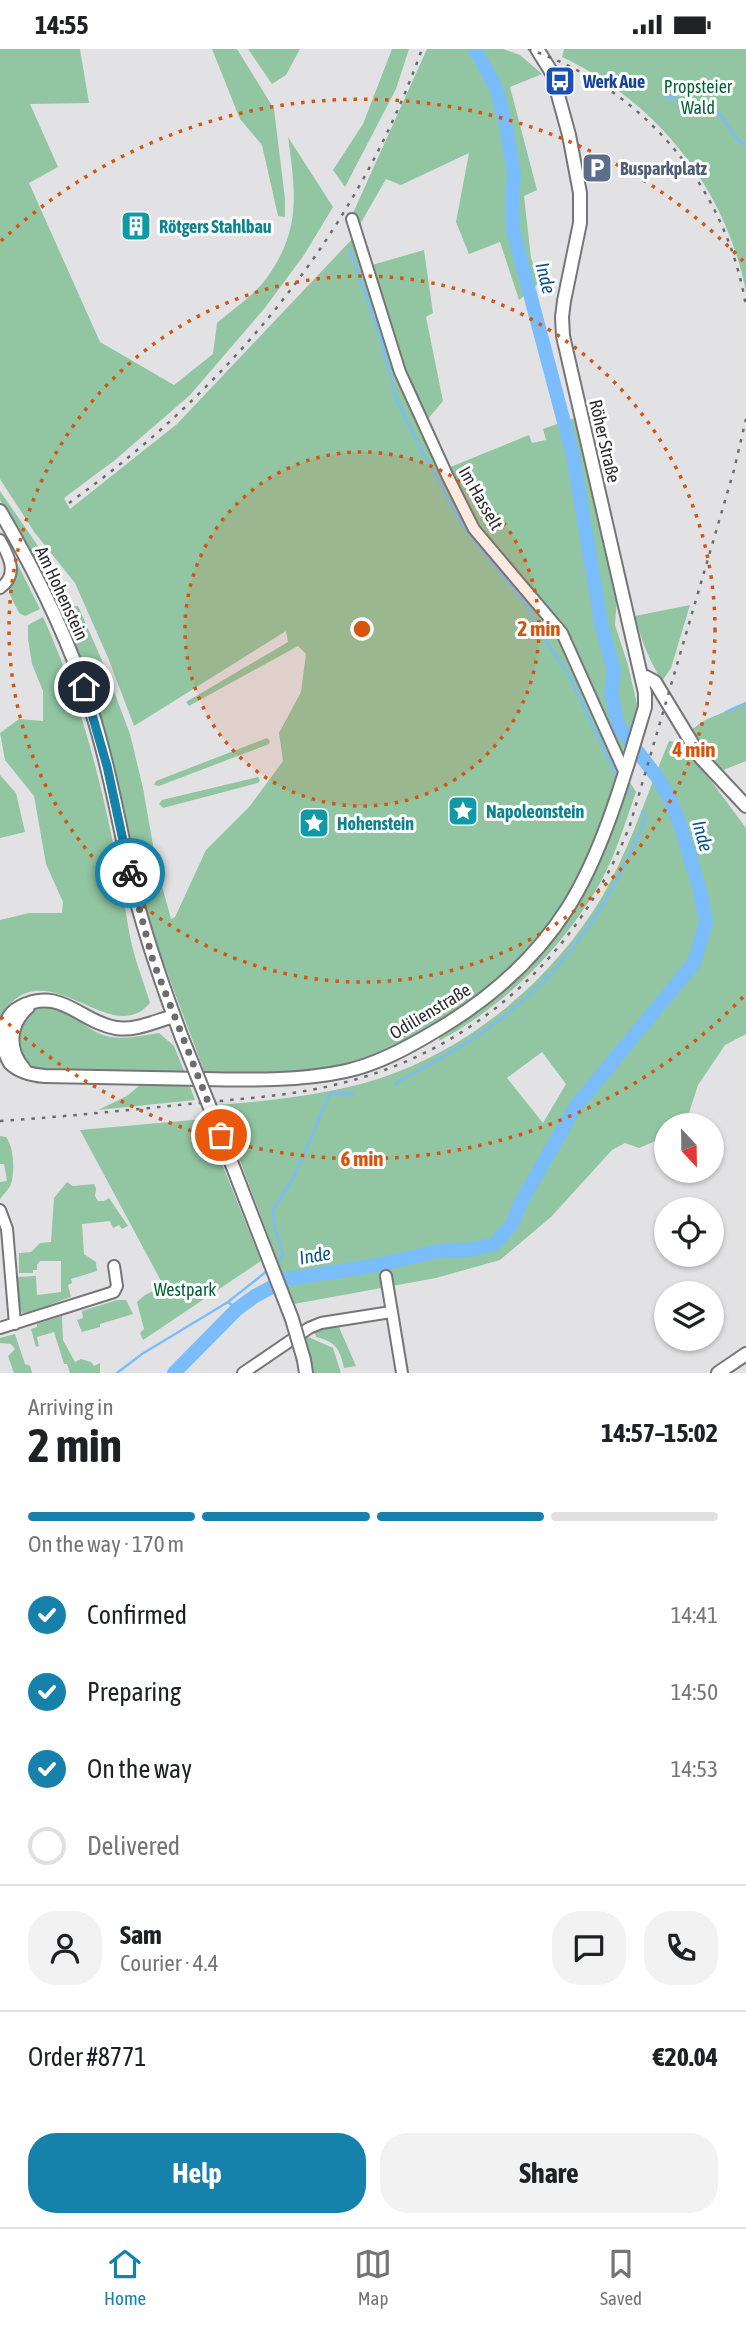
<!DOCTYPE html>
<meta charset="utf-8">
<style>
body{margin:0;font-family:"Asap Condensed",sans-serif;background:#f2f2f2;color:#202124;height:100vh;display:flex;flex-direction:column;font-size:26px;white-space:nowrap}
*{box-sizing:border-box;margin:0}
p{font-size:23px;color:#757577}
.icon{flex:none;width:38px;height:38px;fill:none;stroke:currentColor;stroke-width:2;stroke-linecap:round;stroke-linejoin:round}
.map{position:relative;height:1324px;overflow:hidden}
.side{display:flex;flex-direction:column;background:#fff;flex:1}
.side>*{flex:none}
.needle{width:46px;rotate:158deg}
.buttons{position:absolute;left:654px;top:1064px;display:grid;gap:14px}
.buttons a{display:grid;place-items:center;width:70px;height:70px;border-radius:50%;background:#fff;box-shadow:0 2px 5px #0004;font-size:35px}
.pin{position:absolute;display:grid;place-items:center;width:60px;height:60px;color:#fff;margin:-30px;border:4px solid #fff;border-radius:50%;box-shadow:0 2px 7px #0007}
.courier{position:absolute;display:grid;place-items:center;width:70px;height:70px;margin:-35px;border:5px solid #1681aa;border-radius:50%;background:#fff;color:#222;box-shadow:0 2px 9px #0007}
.headline em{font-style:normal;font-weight:700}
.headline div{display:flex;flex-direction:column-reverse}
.headline{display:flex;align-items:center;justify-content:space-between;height:119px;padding:0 28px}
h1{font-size:46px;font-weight:700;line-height:52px}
.bar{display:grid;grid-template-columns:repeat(4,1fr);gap:10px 7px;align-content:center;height:84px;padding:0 28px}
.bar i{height:9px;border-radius:5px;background:#e0e0e0}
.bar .active{background:#1681aa}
.bar p{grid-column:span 4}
.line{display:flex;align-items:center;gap:18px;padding:0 28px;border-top:2px solid #e0e0e0}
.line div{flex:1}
.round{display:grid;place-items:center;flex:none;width:74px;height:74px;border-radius:28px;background:#f2f2f2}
ol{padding:0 28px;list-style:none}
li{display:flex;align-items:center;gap:21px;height:77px}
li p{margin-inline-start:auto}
li .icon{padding:7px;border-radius:50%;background:#1681aa;color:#fff;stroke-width:4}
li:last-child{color:#757577}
li i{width:38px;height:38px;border:4px solid #e0e0e0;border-radius:50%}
.action{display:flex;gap:14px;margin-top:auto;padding:14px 28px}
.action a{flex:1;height:80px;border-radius:28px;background:#1681aa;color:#fff;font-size:28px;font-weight:700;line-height:80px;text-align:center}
.action a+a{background:#f2f2f2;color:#202124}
.status{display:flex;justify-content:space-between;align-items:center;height:49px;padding:0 35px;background:#fff;direction:ltr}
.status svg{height:19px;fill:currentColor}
.tabs{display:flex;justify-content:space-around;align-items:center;height:98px;border-top:2px solid #e0e0e0;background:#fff;font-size:19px;color:#757577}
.tabs a{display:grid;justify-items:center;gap:4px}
.tabs .active{color:#1681aa}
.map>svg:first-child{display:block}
.green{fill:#92c5a1;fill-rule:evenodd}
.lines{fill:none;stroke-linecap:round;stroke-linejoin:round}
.stream{stroke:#7bbdfb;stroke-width:2.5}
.river{stroke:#7bbdfb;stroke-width:14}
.minor-casing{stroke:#767578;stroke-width:14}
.major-casing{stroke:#767578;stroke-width:16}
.minor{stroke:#fff;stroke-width:10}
.major{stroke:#fff;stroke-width:12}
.rail{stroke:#6b6b6d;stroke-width:2.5;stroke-dasharray:3.5 7;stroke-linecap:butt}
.major-bridge-casing{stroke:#767578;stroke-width:16;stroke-linecap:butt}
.major-bridge{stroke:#fff;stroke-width:12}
.done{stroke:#6c6c6e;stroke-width:7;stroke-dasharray:0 12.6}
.route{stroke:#1681aa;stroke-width:9}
.ring{fill:none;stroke:#d5550f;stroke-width:3.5;stroke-dasharray:3.5 7}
.labels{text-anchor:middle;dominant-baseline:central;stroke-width:6;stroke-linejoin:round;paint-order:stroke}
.transit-label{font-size:18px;font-weight:bold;fill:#164399;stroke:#fff;text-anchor:start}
.park-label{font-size:18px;fill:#006534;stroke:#fff}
.service-label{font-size:18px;font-weight:bold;fill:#4e5e75;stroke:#fff;text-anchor:start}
.culture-label{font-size:18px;font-weight:bold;fill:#0d838f;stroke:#fff;text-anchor:start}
.street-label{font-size:18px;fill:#2d2d2e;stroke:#fff}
.water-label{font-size:19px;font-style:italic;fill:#09548c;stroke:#fff}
.centre{fill:#d5550f;stroke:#fff;stroke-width:3.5}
.ring-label{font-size:21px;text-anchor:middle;font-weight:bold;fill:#d5550f;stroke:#fff;stroke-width:6;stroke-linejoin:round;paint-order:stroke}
</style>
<div class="status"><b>14:55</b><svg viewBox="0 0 49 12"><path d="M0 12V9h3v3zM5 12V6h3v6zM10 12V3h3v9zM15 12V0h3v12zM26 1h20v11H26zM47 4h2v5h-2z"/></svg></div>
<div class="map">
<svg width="746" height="1324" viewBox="0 0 746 1324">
<rect width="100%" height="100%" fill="#e2e2e5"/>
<path class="green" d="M0 0H80L89 54 30 55 58 118 29 134 100 293 174 336 213 305 217 274C233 260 256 245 268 227 302 179 295 141 288 88L333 158 304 206 264 260 190 346 115 411 64 449 70 460 177 375 355 187 396 325 440 424 465 475 558 587 617 721 615 734 600 786 574 838 541 889 490 942 396 1000 345 1017 269 1028 206 1027 161 907 141 842 114 716 78 602 59 559 78 557 104 616 130 685 143 739 157 819 171 870 175 868 206 801 250 757 283 712 279 684 301 643 306 605 298 597 189 657 186 653 288 593 286 582 134 677 109 611 75 534 35 484 0 430Z
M212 0H237L274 60 285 150V168L278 167 262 96 240 70Z
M248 0H300L286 26 272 35Z
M392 0H409L396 40 345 138 333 121 363 75Z
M427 0H503L520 6 542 25 510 38 537 141 524 147 531 209 540 233 519 251 500 193 469 205 456 173 469 104 401 136 386 130 359 177 353 164Z
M564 0H746V243C726 139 657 53 562 8Z
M424 201 433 264 426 268 443 352 427 371 404 322 372 216Z
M577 368 617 549 615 576 628 616 638 659 621 707 564 581 476 473 448 419 529 386 532 394 546 391 543 380Z
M0 442 67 539 65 548 56 552 0 451Z
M0 480 40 560 25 567 19 564 9 544 13 508Z
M690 556 671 619 662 632C649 611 641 591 635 567Z
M43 568C65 617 83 668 96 720 110 773 120 828 129 882 133 907 143 930 150 954 110 1002 44 895 0 968V871L29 864H62L63 853 46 815 34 747 5 711 0 684 19 670 43 672V642L32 615 28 590V576Z
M746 654V712L721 722 705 705 691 681 705 671Z
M267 689 270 692 269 695 159 737 154 736 156 732Z
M669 692 683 694 746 779V985L725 996 698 1036 688 1067 681 1076H667V1087L639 1099 625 1094 612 1101 551 1168 500 1211 436 1229 294 1255 219 1056C274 1051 328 1046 381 1029 471 999 553 930 602 848 630 800 647 744 669 692ZM542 1003 566 1035 543 1074 507 1029Z
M0 726 16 744 25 783 0 789Z
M258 728 260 731 258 734 163 759 159 755 162 751Z
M628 730 636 743C624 777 613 815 593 846 556 905 501 959 439 992L440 987C522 936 572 882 608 792 616 772 622 751 628 730Z
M38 959C72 957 73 971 98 984 117 993 139 987 159 984L174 997 186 1027 45 1022C12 1013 6 975 38 959Z
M141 1035H189L195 1051 98 1061 127 1047Z
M204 1070 261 1212 143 1291 140 1284 144 1280 137 1253 145 1246 161 1238V1232L80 1081Z
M0 1087 6 1088C14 1098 15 1122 11 1135 9 1140 3 1146 0 1150V1133L7 1132 4 1115H0Z
M67 1133 73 1137 94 1135 96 1139 95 1147 98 1152H104L109 1149 128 1177 122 1180 119 1176 113 1179 110 1172 82 1175 84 1205 96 1213 97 1222 71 1230 72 1234 68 1236 71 1248C58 1252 33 1264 22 1264L19 1257 17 1228 36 1227 37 1246 61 1243V1212H40L37 1216V1221H33V1224H19V1204L31 1203 40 1194 51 1193 54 1149Z
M117 1251H126L133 1265 100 1275V1278L82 1283 77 1271 83 1269 82 1262Z
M62 1267 63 1291 75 1313 81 1310 91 1313 94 1317 100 1314V1324H70L67 1315H64L54 1283 37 1288 39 1297 36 1298 31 1280 37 1278V1275Z
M338 1276 356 1317 344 1319C340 1300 336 1293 316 1288L315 1283 318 1280Z
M15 1285 25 1315 30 1317 32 1324H14L8 1307 15 1300 11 1295 0 1294V1289Z
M304 1286 333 1299 341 1324H314Z"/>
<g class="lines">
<path class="stream" d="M665 49 671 48C685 53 704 53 716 62 728 72 732 89 746 97
M510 99 515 97
M350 201 381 291 396 349 419 396 462 476 526 555 544 590 568 624 618 730
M726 663 746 654
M625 738 629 744
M395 1035C425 1017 458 1001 487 980 564 926 611 855 646 768L642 763
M276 1216 283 1206 274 1175 273 1161 294 1128 330 1044 353 1045
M228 1253 237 1260
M117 1324 142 1305 228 1253 267 1222"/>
<path class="river" d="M174 1324 237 1260 255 1247 287 1230 372 1217 439 1202 470 1201 494 1195 511 1177 521 1153 576 1057 694 914 706 873 699 838 681 778 668 746 657 728 619 678 611 644 614 622 602 579 573 407 513 181 512 146 514 125 506 77 496 39 475 0"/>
<g class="minor-casing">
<path id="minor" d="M352 170 400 323 447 426 474 480 562 584 624 722
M0 491C9 507 19 526 0 539
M0 1161 7 1180 15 1275
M386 1227 402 1324
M0 1279 114 1243 117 1237 114 1217
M243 1324 309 1279 321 1274 391 1263"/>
</g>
<g class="major-casing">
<path id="major" d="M0 462C37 525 69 590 91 660 110 720 120 781 134 842 147 893 164 941 182 989
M642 629 646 628 655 633 701 709 746 757
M174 967C156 972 135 982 116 979 80 973 61 937 20 958 0 968 0 998 10 1014 19 1023 32 1026 45 1027 98 1028 150 1029 203 1030 249 1031 301 1032 346 1022 378 1015 409 998 437 981 488 951 535 910 567 860 603 804 626 721 645 658V644L563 287 562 268 564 252 580 174V144L569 86 552 24 537 0
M24 1020C7 1000 9 975 28 958
M211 1061 240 1136
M304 1311 306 1324
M718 1324 746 1305"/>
</g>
<use href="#minor" class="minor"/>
<use href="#major" class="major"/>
<path class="rail" d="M528 0C643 39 727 138 746 258
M69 454C228 340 356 186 422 0
M0 1072C60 1068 120 1062 179 1056 234 1050 289 1048 342 1034 476 1001 580 904 630 776L734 421 746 370"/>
<g class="major-bridge-casing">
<path id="major-bridge" d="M182 989 211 1061
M240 1136 292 1270 304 1311"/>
</g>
<use href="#major-bridge" class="major-bridge"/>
</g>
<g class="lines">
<path class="done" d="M130 824 153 912 221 1086"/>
<path class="route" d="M84 638 107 717 130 824"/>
</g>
<circle cx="362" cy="580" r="177" fill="#d5550f" fill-opacity=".12"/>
<g class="ring">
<circle cx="362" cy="580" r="177"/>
<circle cx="362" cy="580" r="353"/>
<path d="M743 948A530 530 0 0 1 1 968M1 192A530 530 0 0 1 743 212"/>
</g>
<defs>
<g id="bus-square" transform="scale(1.575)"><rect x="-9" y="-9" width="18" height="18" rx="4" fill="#1a4fb4" stroke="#fff"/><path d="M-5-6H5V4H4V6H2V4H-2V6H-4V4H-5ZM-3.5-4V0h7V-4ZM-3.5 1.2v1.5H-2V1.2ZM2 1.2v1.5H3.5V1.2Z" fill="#fff"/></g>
<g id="parking-square" transform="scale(1.575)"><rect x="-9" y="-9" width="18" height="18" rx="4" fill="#5c6f8a" stroke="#fff"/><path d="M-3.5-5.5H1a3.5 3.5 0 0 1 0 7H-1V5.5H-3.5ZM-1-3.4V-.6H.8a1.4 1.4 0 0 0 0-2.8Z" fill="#fff"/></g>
<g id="building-square" transform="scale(1.575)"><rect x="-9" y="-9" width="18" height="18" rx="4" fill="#0f9aa8" stroke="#fff"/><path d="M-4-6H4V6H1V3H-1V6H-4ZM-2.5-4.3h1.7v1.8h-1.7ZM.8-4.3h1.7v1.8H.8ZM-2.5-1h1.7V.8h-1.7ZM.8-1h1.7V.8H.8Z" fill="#fff"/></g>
<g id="sight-square" transform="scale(1.575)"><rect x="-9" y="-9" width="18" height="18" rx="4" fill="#0f9aa8" stroke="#fff"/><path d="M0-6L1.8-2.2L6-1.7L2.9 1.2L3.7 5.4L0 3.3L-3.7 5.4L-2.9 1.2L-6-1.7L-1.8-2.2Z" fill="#fff"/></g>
</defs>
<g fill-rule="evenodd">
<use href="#bus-square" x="560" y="32"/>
<use href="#parking-square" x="597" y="119"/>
<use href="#building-square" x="136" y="177"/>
<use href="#sight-square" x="463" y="762"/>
<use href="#sight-square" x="314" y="774"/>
</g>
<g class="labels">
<g class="transit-label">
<text x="583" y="32">Werk Aue</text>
</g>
<g class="park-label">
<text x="698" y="37">Propsteier<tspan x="698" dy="21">Wald</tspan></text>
<text x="185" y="1240">Westpark</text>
</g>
<g class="service-label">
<text x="620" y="119">Busparkplatz</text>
</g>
<g class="culture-label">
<text x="159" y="177">Rötgers Stahlbau</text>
<text x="486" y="762">Napoleonstein</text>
<text x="337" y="774">Hohenstein</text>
</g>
<g class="street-label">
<text transform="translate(605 392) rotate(77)">Röher Straße</text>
<text transform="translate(481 449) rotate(60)">Im Hasselt</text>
<text transform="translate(62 544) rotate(65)">Am Hohenstein</text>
<text transform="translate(430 962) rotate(-31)">Odilienstraße</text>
</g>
<g class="water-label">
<text transform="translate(546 229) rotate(75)">Inde</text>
<text transform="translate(703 787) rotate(74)">Inde</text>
<text transform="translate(315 1206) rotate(-10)">Inde</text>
</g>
</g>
<circle cx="362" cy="580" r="10" class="centre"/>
<g class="ring-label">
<text x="539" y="587">2 min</text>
<text x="694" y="708">4 min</text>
<text x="362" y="1117">6 min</text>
</g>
</svg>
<div class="buttons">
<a><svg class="needle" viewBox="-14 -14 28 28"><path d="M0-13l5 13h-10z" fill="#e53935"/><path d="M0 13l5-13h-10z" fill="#757577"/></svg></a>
<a><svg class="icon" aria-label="locate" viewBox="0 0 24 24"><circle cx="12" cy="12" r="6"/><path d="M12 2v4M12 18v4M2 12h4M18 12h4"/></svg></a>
<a><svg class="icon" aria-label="layers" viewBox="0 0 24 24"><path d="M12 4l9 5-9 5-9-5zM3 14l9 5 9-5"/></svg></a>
</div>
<div class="pin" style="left:221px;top:1086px;background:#ea580c"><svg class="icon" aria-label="bag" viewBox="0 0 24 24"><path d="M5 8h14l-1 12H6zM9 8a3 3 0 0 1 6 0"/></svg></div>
<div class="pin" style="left:84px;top:638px;background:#1f2937"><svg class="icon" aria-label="home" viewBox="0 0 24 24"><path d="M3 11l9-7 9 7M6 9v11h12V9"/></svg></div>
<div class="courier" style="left:130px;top:824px"><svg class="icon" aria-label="bike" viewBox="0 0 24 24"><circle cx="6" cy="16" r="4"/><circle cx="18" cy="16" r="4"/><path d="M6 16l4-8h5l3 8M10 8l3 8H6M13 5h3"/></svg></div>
</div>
<section class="side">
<div class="headline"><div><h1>2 min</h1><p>Arriving in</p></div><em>14:57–15:02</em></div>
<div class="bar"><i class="active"></i><i class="active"></i><i class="active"></i><i></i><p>On the way · 170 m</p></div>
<ol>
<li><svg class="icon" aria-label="check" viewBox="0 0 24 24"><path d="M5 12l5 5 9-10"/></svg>Confirmed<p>14:41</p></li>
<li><svg class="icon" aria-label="check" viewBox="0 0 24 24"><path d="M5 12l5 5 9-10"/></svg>Preparing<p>14:50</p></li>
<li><svg class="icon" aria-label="check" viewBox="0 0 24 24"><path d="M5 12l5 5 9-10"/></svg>On the way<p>14:53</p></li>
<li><i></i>Delivered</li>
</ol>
<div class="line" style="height:126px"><a class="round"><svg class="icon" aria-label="person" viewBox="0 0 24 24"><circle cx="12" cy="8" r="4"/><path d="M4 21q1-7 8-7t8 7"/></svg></a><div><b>Sam</b><p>Courier · 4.4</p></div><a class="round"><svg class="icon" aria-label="chat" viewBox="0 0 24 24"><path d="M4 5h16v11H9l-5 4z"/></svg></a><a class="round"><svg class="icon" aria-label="phone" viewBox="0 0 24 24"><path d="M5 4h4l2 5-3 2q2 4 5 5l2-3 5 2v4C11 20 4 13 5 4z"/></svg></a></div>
<div class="line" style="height:91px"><div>Order #8771</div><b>€20.04</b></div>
<div class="action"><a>Help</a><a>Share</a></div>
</section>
<nav class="tabs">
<a class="active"><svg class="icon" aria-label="home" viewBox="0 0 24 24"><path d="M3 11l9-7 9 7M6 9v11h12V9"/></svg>Home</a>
<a><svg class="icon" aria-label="map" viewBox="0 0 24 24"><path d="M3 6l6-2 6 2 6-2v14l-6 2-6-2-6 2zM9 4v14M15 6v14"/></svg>Map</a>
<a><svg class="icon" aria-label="saved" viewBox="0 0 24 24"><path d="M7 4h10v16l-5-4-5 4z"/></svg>Saved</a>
</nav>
